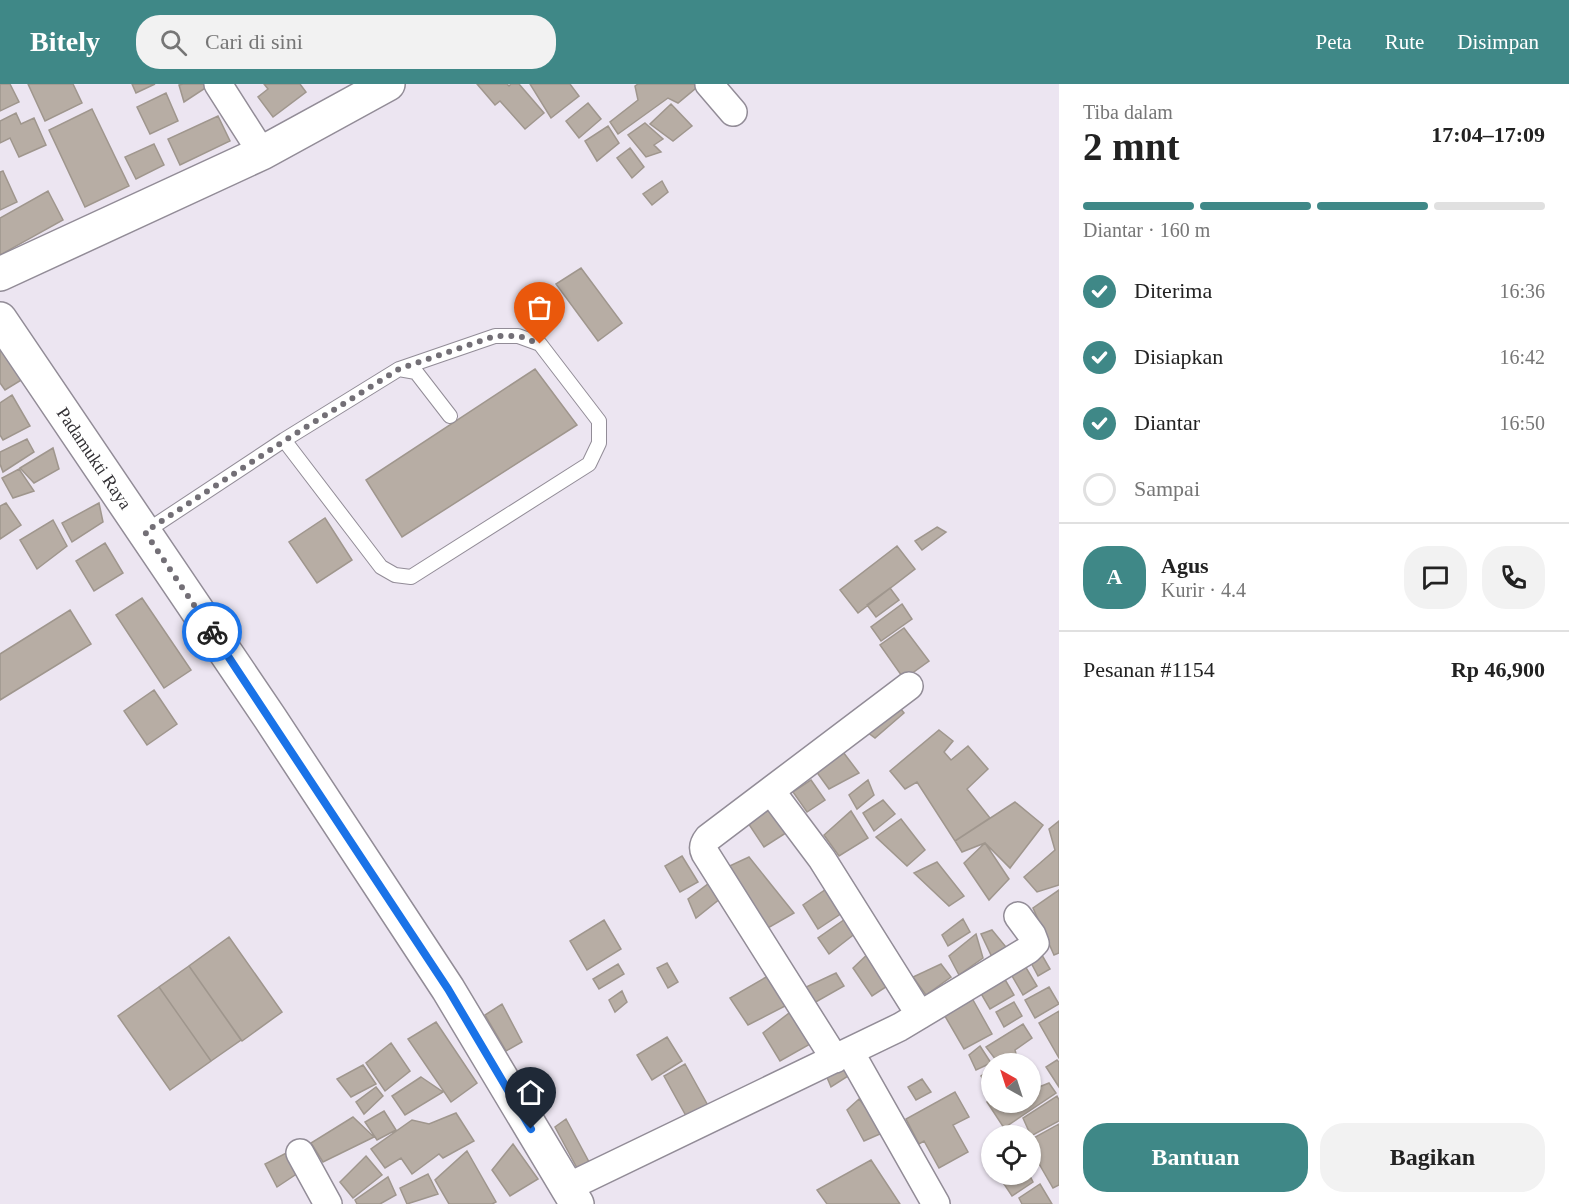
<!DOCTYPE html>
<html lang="id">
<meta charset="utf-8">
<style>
body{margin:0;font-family:Georgia,serif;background:#f2f2f2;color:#222;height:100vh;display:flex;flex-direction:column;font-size:22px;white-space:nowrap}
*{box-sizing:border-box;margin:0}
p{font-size:20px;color:#767676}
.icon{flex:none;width:33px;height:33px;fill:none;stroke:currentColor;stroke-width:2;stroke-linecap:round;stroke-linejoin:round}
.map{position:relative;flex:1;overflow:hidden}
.panel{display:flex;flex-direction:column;background:#fff;width:510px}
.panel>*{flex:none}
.needle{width:39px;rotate:321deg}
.tools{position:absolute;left:981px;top:969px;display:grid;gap:12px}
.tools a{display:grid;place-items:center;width:60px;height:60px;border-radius:50%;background:#fff;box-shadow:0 2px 4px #0004;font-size:30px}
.pin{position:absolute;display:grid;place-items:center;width:51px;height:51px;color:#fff;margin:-62px -26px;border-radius:50% 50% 50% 0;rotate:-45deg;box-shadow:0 0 6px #0007}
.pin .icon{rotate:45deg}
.courier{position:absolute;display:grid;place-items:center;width:60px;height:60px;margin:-30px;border:4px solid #1a73e8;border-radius:50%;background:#fff;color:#222;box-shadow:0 2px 8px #0007}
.summary em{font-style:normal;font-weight:800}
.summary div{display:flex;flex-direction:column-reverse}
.summary{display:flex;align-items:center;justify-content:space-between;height:102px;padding:0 24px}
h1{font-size:39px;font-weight:800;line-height:45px}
.bar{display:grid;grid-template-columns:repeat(4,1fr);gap:9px 6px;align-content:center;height:72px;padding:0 24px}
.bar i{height:8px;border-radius:4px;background:#e0e0e0}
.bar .on{background:#3f8887}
.bar p{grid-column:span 4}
.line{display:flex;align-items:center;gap:15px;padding:0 24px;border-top:2px solid #e0e0e0}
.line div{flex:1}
.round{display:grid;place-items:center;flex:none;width:63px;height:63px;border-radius:24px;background:#f2f2f2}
ol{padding:0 24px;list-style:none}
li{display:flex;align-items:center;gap:18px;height:66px}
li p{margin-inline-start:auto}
li .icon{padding:6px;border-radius:50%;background:#3f8887;color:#fff;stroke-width:4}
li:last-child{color:#767676}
li i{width:33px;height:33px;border:3px solid #e0e0e0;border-radius:50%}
.button{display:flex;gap:12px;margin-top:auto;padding:12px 24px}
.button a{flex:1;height:69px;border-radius:24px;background:#3f8887;color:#fff;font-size:24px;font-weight:800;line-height:69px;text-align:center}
.button a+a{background:#f2f2f2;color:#222}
header{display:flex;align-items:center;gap:36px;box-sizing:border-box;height:84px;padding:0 30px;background:#3f8887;color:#fff}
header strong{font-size:28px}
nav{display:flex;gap:33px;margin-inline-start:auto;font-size:21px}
.search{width:420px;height:54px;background:#f2f2f2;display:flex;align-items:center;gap:15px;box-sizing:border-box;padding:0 21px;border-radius:24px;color:#767676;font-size:22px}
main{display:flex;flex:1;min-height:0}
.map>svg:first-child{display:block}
.building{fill:#b7ada4;stroke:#9f968d;stroke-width:1.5}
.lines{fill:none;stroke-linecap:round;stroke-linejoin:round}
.lane-casing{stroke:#928c97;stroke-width:16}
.street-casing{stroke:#928c97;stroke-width:30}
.secondary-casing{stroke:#928c97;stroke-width:36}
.primary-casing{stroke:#928c97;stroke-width:36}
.lane{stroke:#fff;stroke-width:14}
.street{stroke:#fff;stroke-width:27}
.secondary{stroke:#fff;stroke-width:33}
.primary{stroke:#fff;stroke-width:33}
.done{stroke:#736f76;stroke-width:6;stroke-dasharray:0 10.8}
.route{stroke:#1a73e8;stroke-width:8}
.labels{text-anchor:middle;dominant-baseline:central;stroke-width:5;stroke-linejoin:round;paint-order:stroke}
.street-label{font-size:18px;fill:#323034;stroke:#ece5f1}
</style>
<header>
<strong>Bitely</strong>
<div class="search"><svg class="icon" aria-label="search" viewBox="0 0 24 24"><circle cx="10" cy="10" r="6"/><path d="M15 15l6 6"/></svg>Cari di sini</div>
<nav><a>Peta</a><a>Rute</a><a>Disimpan</a></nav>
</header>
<main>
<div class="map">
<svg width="1059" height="1120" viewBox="0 0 1059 1120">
<rect width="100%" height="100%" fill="#ece5f1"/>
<path class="building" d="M0 0H10L19 18 0 27Z
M28 0H73L82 19 45 37Z
M132 0H155L136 9Z
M183 0H206L207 3 184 18 179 1Z
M264 0H300L306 8 273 33 258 13 268 5Z
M477 0H507L509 2 511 0H519L544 29 525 45 500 17 495 21Z
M530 0H570L579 12 551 34Z
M638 0H701L678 19 668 14 618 50 610 38 638 16 635 2Z
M166 9 178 37 150 50 137 23Z
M588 19 601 35 579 54 566 37Z
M671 20 692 42 673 57 650 40Z
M92 25 129 102 85 123 49 46Z
M16 29 21 40 34 34 46 61 19 73 10 54 0 59V37Z
M218 32 230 57 180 81 168 55Z
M645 39 663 55 654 61 661 68 646 73 628 51Z
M608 42 619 59 597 77 585 57Z
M154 60 164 81 136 95 125 73Z
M630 64 644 83 632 94 617 74Z
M3 87 17 118 0 126V88Z
M662 97 668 108 652 121 643 110Z
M48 107 63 136 0 171V134Z
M581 184 622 239 598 257 556 200Z
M3 265 23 295 5 306 0 299V267Z
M535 285 577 341 402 453 366 396Z
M12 311 30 342 3 356 0 351V319Z
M27 355 34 368 3 388 0 380V368Z
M53 364 59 385 34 399 20 384Z
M19 385 34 407 13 414 2 394Z
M6 419 21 441 0 455V422Z
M99 419 103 438 72 458 62 439Z
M325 434 352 476 317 499 289 458Z
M53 436 67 462 37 485 20 456Z
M937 443 946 448 922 466 915 457Z
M105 459 123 489 94 507 76 477Z
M897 462 915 485 858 529 840 506Z
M890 504 899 516 876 533 867 521Z
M142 514 191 586 164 604 116 531Z
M902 520 912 535 881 557 871 543Z
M70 526 91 560 0 616V570Z
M904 544 929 577 904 595 880 561Z
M154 606 177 640 147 661 124 627Z
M896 619 904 629 875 654 863 645Z
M939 646 953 657 944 668 951 676 968 662 988 685 967 705 990 734 955 757 917 698 905 705 890 687Z
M840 664 859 689 829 705 813 683Z
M811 696 825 716 807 728 793 708Z
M868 696 874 711 857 725 849 711Z
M883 716 895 730 874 747 863 729Z
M1015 718 1043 741 1010 784 985 759 962 768 955 757Z
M773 723 789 747 764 763 748 739Z
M851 727 868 754 839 772 824 751Z
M901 735 925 766 907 782 876 753Z
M1059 737V801L1037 808 1024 793 1055 766 1049 745Z
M985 759 1009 795 989 816 964 779Z
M682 772 698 798 680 808 665 782Z
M749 773 794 829 761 848 723 785Z
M937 778 964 812 949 822 914 789Z
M712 797 721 814 696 834 688 815Z
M832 801 848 825 818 845 803 821Z
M1059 806V869L1054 871 1033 824Z
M848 833 857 848 829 870 818 854Z
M963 835 970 848 948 862 942 851Z
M604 836 621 865 587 886 570 857Z
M992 846 1006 863 992 873 981 850Z
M976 850 983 874 959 891 949 872Z
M229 853 282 928 242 957 189 882Z
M1039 866 1050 885 1038 892 1028 873Z
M871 867 892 899 872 912 853 884Z
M1022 877 1037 902 1023 911 1008 885Z
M667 879 678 898 668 904 657 884Z
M618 880 624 890 599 905 593 895Z
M941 880 951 893 926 911 913 893Z
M189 882 241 956 211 977 159 903Z
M1000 887 1014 911 990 925 976 901Z
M836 889 844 902 814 919 804 904Z
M768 892 789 920 748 941 730 914Z
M159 903 211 977 170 1006 118 932Z
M1049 903 1059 920 1035 934 1025 916Z
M622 907 627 918 615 928 609 916Z
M968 907 992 950 964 965 942 927Z
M1014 918 1022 932 1004 943 996 928Z
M502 920 522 958 506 967 485 931Z
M797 923 812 959 780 977 763 949Z
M1059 927V974L1039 939Z
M436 938 477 999 451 1018 408 955Z
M1023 940 1032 954 1015 966 1018 977 1015 980H999L986 963Z
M667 953 682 977 652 996 637 971Z
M391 959 410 987 385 1007 366 979Z
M980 962 991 979 976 986 969 971Z
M849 973 856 987 831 1003 823 984Z
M1057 976 1059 978V1003L1046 983Z
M685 980 711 1027 690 1039 664 992Z
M363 981 376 1000 351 1013 337 995Z
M992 984V1001L987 1002 981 992Z
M421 993 443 1008 405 1031 392 1012Z
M922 995 931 1008 916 1016 908 1003Z
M1049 999 1056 1009 1004 1044 987 1018 992 1015V1018H1030V1000L1034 1005Z
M376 1003 383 1012 364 1030 356 1018Z
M955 1008 969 1033 953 1041 968 1068 939 1084 924 1057 919 1060 906 1035Z
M1057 1012 1059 1016V1037L1031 1052 1023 1034Z
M859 1015 866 1024 889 1046 864 1057 847 1026Z
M384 1027 396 1046 377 1056 365 1038Z
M456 1029 474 1057 443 1074 439 1070 412 1090 401 1074 385 1084 371 1065 412 1036 429 1040Z
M353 1033 374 1053 323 1078 311 1059Z
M566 1035 589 1078 577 1084 555 1043Z
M1059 1040V1101L1053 1104 1030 1064V1056Z
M513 1060 538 1095 510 1112 492 1086Z
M294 1065 304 1085 277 1103 265 1080Z
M467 1067 496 1118 492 1120H449L435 1096Z
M366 1072 382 1091 353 1114 340 1098Z
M871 1076 900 1120H827L817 1106Z
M428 1090 438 1110 407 1120 400 1104Z
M1020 1090H1029L1033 1098 1012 1112 1004 1100Z
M388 1093 396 1111 380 1120H357L355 1116Z
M1040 1100 1052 1120H1022L1019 1114Z"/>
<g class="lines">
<g class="lane-casing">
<path id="lane" d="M284 356 381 483 395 491 411 493 589 380 599 359V337L540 260 518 252H495L399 285
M145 448 284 356 399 285 416 288 450 332"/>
</g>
<g class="street-casing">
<path id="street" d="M218 0 262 69
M709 0 733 28
M771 707 822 775 920 931
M850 968 936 1120
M835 975 705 769C702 763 704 759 708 754L909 602
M300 1069 328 1120
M566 1104 900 943 1028 866 1035 859 1032 851 1018 832"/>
</g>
<g class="secondary-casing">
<g id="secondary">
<path id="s1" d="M0 235 270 634 448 905 577 1120"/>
</g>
</g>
<g class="primary-casing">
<path id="primary" d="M0 190 262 69 388 0"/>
</g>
<use href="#lane" class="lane"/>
<use href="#street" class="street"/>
<use href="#secondary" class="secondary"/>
<use href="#primary" class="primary"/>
</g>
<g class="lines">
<path class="done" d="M212 548 145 448 284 357 399 285 495 252H519L540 260"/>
<path class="route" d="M212 548 448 905 531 1045"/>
</g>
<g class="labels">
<g class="street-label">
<text stroke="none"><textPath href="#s1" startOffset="168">Padamukti Raya</textPath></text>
</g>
</g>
</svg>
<div class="tools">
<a><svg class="needle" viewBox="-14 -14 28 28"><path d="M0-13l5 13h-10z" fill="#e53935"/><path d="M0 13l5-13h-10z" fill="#767676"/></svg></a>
<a><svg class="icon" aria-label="locate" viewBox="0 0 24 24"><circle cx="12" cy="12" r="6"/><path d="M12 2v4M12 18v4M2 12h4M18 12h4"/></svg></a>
</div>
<div class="pin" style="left:540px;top:260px;background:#ea580c"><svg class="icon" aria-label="bag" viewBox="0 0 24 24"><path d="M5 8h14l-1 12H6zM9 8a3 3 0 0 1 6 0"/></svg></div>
<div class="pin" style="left:531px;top:1045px;background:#1f2937"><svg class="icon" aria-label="home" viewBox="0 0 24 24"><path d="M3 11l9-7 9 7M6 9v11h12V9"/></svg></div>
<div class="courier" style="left:212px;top:548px"><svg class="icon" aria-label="bike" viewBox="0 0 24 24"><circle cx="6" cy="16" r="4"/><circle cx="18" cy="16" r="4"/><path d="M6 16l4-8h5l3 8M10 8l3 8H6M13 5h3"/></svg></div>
</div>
<section class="panel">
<div class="summary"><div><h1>2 mnt</h1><p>Tiba dalam</p></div><em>17:04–17:09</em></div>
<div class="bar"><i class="on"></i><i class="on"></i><i class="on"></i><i></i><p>Diantar · 160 m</p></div>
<ol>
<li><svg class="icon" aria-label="check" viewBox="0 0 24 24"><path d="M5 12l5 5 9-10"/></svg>Diterima<p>16:36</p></li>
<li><svg class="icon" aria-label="check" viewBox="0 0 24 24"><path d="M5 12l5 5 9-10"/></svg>Disiapkan<p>16:42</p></li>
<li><svg class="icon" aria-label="check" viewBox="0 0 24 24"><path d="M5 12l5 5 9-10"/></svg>Diantar<p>16:50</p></li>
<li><i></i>Sampai</li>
</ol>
<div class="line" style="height:108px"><b class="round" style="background:#3f8887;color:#fff">A</b><div><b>Agus</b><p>Kurir · 4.4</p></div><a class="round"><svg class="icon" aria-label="chat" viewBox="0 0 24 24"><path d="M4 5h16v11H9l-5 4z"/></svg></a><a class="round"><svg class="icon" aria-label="phone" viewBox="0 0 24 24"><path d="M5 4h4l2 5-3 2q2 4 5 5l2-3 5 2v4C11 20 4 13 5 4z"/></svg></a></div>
<div class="line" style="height:78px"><div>Pesanan #1154</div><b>Rp 46,900</b></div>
<div class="button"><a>Bantuan</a><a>Bagikan</a></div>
</section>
</main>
